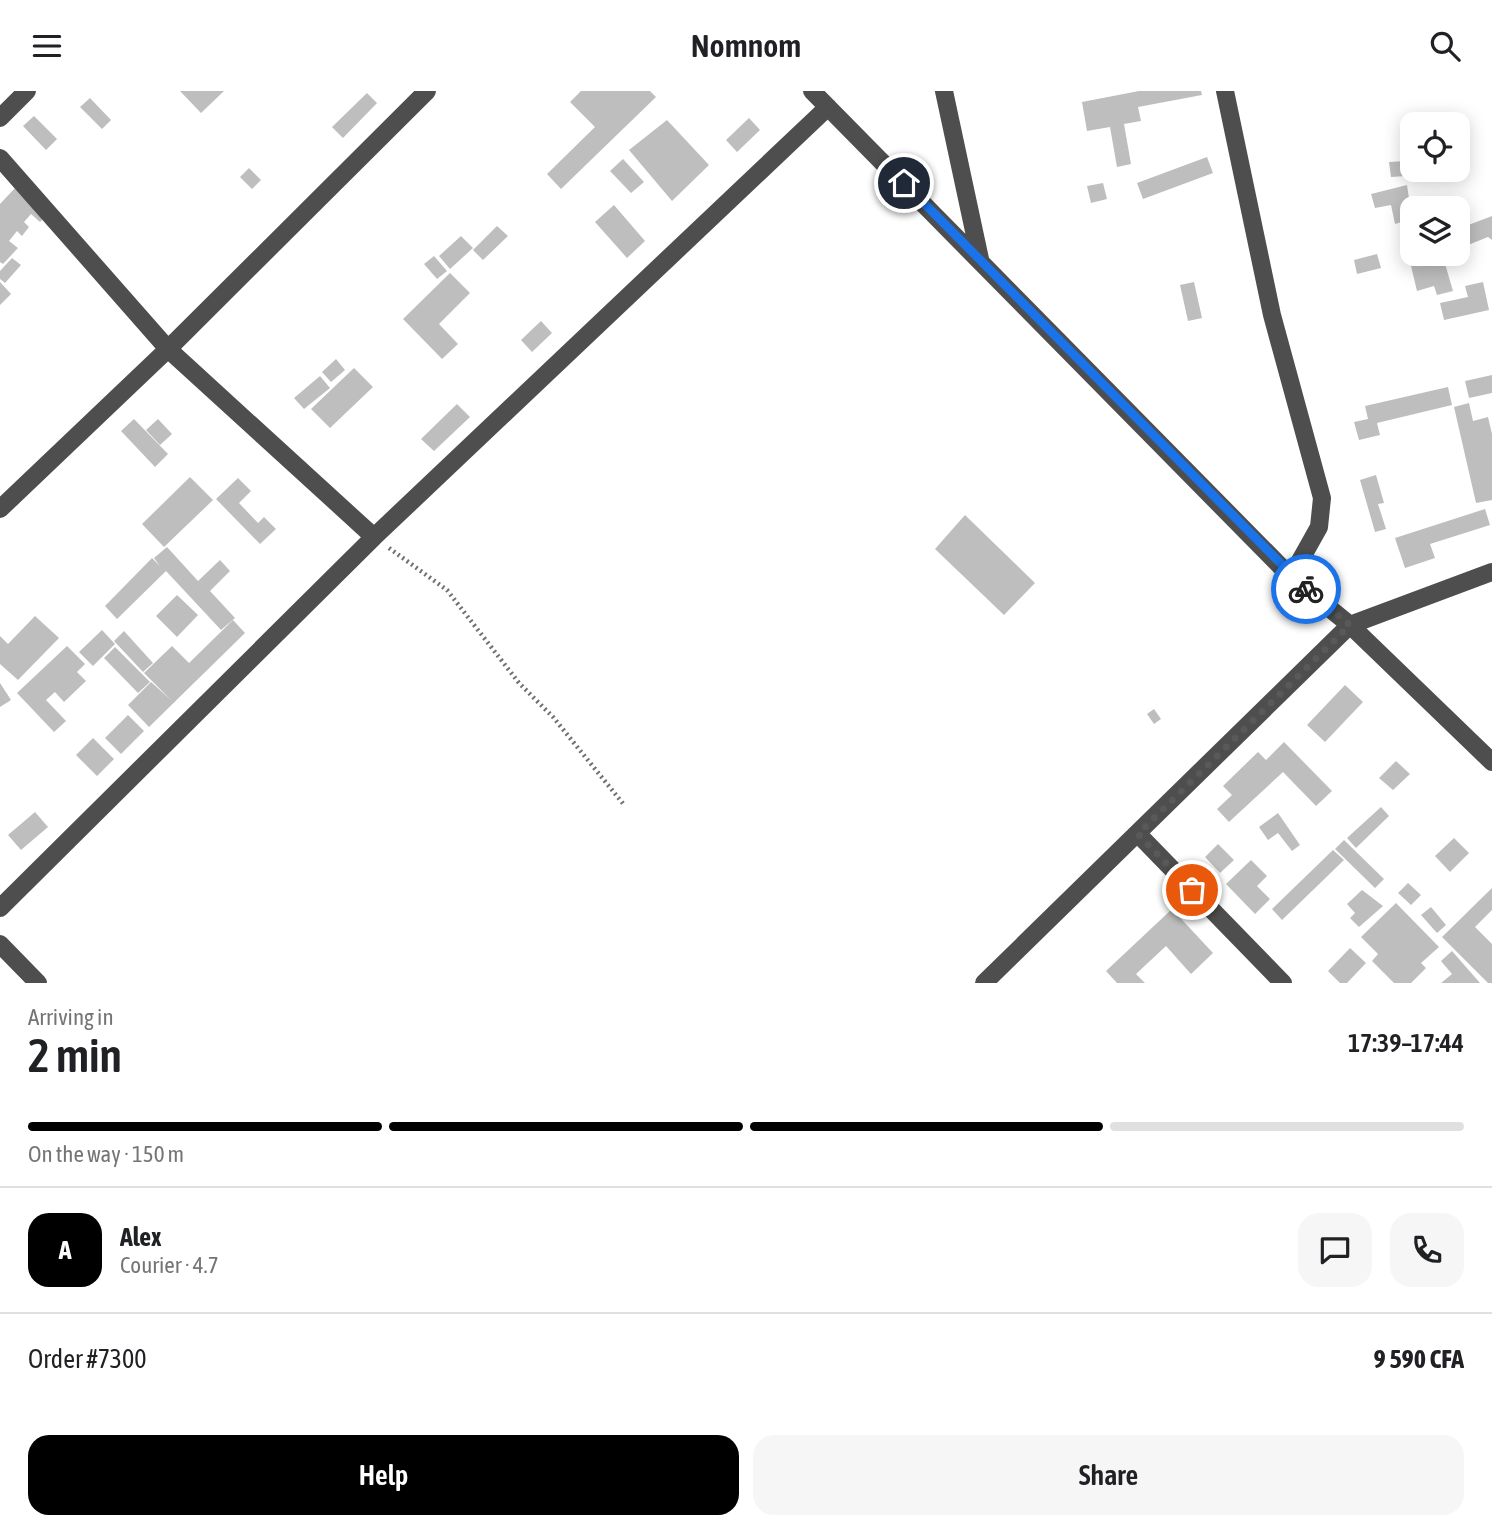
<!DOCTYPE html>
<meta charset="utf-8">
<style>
body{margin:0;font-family:"Asap Condensed",sans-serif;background:#f6f6f6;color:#202124;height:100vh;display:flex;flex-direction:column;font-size:26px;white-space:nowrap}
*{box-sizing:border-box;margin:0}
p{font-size:23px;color:#757577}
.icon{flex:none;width:38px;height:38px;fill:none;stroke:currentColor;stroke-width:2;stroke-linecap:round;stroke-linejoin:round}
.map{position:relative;height:892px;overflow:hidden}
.drawer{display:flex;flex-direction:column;background:#fff;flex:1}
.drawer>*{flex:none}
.controls{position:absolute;left:1400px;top:21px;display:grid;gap:14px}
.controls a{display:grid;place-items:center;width:70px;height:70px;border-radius:14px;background:#fff;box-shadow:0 4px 18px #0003;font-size:35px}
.pin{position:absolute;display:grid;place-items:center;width:60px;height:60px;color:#fff;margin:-30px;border:4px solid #fff;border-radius:50%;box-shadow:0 2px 7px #0007}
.courier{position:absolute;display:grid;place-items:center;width:70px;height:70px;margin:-35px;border:5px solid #1a73e8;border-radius:50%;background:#fff;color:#222;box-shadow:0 2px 9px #0007}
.summary em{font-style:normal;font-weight:600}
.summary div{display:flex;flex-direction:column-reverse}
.summary{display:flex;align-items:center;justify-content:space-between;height:119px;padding:0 28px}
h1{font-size:46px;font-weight:600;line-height:52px}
.bar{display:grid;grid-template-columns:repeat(4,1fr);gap:10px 7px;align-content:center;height:84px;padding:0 28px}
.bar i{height:9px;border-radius:5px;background:#e0e0e0}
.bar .selected{background:#000}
.bar p{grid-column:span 4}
.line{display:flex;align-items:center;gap:18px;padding:0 28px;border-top:2px solid #e0e0e0}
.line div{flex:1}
.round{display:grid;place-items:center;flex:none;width:74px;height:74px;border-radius:21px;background:#f6f6f6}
.action{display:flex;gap:14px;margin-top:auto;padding:14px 28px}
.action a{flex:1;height:80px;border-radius:21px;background:#000;color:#fff;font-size:28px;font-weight:600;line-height:80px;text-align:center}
.action a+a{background:#f6f6f6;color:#202124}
header{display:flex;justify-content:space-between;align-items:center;height:91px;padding:0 28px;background:#fff;font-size:32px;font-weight:600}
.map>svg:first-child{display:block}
.building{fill:#bebebe}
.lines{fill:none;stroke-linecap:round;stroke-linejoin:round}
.path{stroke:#707070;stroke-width:4.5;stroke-dasharray:2 3.5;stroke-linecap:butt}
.minor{stroke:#4e4e4e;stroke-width:18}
.done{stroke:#595959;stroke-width:7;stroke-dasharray:0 12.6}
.route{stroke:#1a73e8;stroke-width:9}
</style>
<header><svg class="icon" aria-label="menu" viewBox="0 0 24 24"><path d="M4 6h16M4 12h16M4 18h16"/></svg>Nomnom<svg class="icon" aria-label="search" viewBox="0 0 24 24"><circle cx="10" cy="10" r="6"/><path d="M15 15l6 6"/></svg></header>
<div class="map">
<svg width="1492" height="892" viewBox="0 0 1492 892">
<rect width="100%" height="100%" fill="#fff"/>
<path class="building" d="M180 0H224L201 22Z
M581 0H650L656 6 561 98 547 83 595 36 570 11Z
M1139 0H1201L1202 4 1138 16 1141 30 1124 33 1131 73 1117 76 1110 36 1087 40 1082 11Z
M367 2 377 12 343 47 332 36Z
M90 7 111 29 102 38 80 16Z
M34 25 57 48 46 59 23 35Z
M749 27 760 39 737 61 726 49Z
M667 29 709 74 672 110 629 59Z
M1412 50V69L1407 70 1402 53Z
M1207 66 1213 82 1143 108 1137 92Z
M623 68 644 91 631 102 610 80Z
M1405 70 1407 85 1391 86 1389 71Z
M249 77 261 89 252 98 240 86Z
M1103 92 1107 108 1091 112 1087 95Z
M1407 94 1412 128 1395 133 1391 114 1375 117 1371 103Z
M16 96 47 124 40 131 31 123 24 131 29 136 22 145 17 140 9 150 18 157 3 173 0 171V113Z
M614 114 645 150 627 167 595 131Z
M1492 125V149L1488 146 1463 156 1458 138Z
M497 135 508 145 483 169 473 159Z
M461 145 473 157 450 178 439 165Z
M1377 163 1381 177 1357 183 1354 169Z
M434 165 447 180 437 188 424 173Z
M1443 166 1453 200 1437 204 1434 195 1417 200 1411 175Z
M12 167 21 174 5 192 0 188V180Z
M450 182 470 202 439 233 458 253 442 268 403 228Z
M0 191 11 203 0 214Z
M1194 191 1202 227 1188 230 1180 194Z
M1483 191 1489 219 1444 229 1440 212 1468 206 1465 195Z
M541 230 552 242 532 261 521 249Z
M336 268 345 279 331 291 322 281Z
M354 277 373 296 330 337 311 318Z
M1492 284V302L1469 307 1465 290Z
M320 285 330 297 304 318 294 307Z
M1448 296 1452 314 1377 332 1380 344 1359 349 1354 331 1368 328 1365 315Z
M1469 312 1473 330 1488 326 1492 343V409L1476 412 1454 316Z
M457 313 470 326 434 360 421 348Z
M134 328 168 363 155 376 121 340Z
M158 328 172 343 160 354 146 339Z
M1376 384 1384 412 1378 413 1386 438 1375 441 1360 389Z
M190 386 213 409 164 456 142 433Z
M238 387 251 400 239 412 258 432 264 426 276 438 260 453 216 408Z
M1485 418 1490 434 1430 453 1435 467 1405 477 1395 447Z
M965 424 1035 492 1004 524 935 458Z
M167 456 198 490 220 469 230 480 210 500 235 527 221 539 166 480 117 528 105 515 152 467 160 475 154 467Z
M177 504 198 524 177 546 156 525Z
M35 525 59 547 18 589 0 573V545L8 553Z
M233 529 245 542 149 636 128 614 151 591 171 609 144 582 172 555 189 572Z
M102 539 115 553 93 575 79 561Z
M124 540 153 572 143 581 114 550Z
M67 555 85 573 77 581 86 590 64 611 55 601 46 609 66 630 54 641 17 602Z
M115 556 150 591 138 602 104 567Z
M0 592 11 609 0 616Z
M1345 594 1363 611 1325 651 1307 634Z
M1154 618 1161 628 1154 633 1147 623Z
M128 624 144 640 121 663 105 647Z
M93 647 114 668 97 685 76 664Z
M1284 651 1332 700 1316 715 1283 681 1229 731 1217 718 1232 704 1223 695 1258 661 1266 669Z
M1396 670 1410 683 1393 699 1379 687Z
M1381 716 1389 725 1356 757 1347 747Z
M35 721 48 736 21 759 8 744Z
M1278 722 1300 754 1292 760 1278 742 1268 749 1259 736Z
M1454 747 1469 762 1450 781 1435 765Z
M1344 749 1384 788 1375 797 1335 758Z
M1218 753 1234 769 1220 782 1205 766Z
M1333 759 1344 769 1282 829 1272 818Z
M1251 769 1267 785 1257 795 1270 808 1255 823 1226 793Z
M1408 792 1421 804 1411 814 1398 802Z
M1492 797V819L1475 836 1492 853V892H1488L1442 846Z
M1362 799 1383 815 1359 836 1350 827 1355 822 1347 813Z
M1396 812 1439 856 1421 872 1426 877 1411 892H1394L1372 870 1378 863 1361 846Z
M1431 816 1446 834 1437 842 1421 824Z
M1172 818 1213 862 1191 883 1166 855 1136 883 1145 892H1117L1106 880Z
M1350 857 1366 872 1347 892H1340L1328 880Z
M1452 860 1480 892H1441L1452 883 1441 870Z"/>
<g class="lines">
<path class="path" d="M389 457 447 499 519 592 553 626 625 715"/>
<path class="minor" d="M812 0 1291 486 1350 534 1492 671
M944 0 980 168
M1225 0 1272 224 1322 407 1319 436 1291 486
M0 27 27 0
M0 67 168 258 374 446
M0 418 168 258 427 0
M1138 743 1283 892
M0 817 374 446 828 16
M0 853 38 892
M984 892 1350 534 1492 481"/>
</g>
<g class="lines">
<path class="done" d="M1192 799 1138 743 1350 534 1306 498"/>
<path class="route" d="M904 92 1306 498"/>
</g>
</svg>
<div class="controls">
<a><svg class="icon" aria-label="locate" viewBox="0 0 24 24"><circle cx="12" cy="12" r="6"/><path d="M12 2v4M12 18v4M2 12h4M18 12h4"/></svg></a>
<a><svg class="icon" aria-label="layers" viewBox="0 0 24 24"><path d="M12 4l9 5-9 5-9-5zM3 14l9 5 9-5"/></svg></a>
</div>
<div class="pin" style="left:1192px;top:799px;background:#ea580c"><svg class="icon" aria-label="bag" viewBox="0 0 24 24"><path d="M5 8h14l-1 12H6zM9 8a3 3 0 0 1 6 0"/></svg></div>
<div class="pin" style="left:904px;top:92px;background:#1f2937"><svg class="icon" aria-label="home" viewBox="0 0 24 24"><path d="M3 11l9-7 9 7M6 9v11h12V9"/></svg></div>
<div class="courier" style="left:1306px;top:498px"><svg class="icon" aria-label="bike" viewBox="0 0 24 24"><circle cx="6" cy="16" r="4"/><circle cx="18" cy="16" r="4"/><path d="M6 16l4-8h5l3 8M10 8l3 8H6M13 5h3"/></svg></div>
</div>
<section class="drawer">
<div class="summary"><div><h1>2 min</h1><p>Arriving in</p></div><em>17:39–17:44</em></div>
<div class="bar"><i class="selected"></i><i class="selected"></i><i class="selected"></i><i></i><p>On the way · 150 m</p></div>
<div class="line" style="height:126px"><b class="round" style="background:#000;color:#fff">A</b><div><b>Alex</b><p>Courier · 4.7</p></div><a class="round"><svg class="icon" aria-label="chat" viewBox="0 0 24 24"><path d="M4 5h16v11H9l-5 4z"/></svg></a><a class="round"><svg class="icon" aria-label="phone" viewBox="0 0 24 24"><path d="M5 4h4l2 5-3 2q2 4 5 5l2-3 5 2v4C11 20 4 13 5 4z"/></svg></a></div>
<div class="line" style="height:91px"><div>Order #7300</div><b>9 590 CFA</b></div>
<div class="action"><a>Help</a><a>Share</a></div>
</section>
